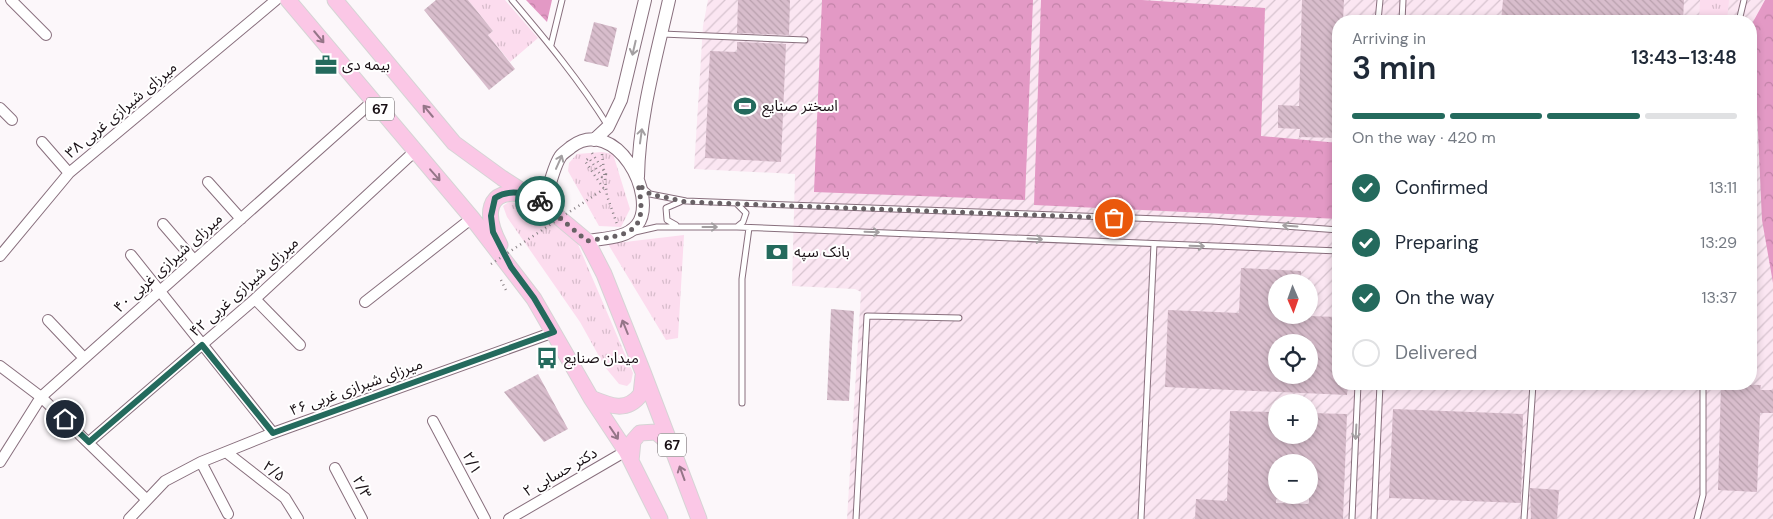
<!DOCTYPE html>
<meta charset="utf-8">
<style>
body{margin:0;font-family:"DM Sans","Noto Sans Arabic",sans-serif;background:#f6f6f7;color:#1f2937;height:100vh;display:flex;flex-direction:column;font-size:19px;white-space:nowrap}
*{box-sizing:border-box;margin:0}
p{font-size:16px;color:#747a83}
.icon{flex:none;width:28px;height:28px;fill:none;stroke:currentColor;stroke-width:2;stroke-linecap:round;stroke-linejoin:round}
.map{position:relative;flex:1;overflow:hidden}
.details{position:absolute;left:1332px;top:15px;width:425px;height:375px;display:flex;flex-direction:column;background:#fff;border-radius:20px;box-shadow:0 2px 8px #0003}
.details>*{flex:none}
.needle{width:32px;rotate:178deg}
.fabs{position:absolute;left:1268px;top:274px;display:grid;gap:10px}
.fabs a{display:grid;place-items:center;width:50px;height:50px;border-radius:50%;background:#fff;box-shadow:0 2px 8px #0003;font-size:25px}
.pin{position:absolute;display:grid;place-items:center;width:42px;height:42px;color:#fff;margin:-21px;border:2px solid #fff;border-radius:50%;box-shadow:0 1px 5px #0007}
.courier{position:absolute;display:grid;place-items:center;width:50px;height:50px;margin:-25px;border:4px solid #246a5d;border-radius:50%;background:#fff;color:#222;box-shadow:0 1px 6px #0007}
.head em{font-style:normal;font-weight:600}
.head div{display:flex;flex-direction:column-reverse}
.head{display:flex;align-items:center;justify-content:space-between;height:85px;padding:0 20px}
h1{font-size:32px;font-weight:600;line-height:38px}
.bar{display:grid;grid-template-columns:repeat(4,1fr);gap:8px 5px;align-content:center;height:60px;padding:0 20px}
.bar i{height:6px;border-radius:4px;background:#e0e1e3}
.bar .active{background:#246a5d}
.bar p{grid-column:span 4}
ol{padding:0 20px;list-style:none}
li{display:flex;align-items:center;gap:15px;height:55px}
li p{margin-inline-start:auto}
li .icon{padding:5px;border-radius:50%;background:#246a5d;color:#fff;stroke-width:4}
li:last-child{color:#747a83}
li i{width:28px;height:28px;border:2px solid #e0e1e3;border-radius:50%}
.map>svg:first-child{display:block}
.industrial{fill:url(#industrial-furrows);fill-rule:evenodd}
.grass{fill:url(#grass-tufts)}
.forest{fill:url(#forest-crowns)}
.building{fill:url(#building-back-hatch);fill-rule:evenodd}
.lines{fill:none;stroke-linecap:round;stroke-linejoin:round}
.service-casing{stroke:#886f7d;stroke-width:7}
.minor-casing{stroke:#886f7d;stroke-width:12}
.tertiary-casing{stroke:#886f7d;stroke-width:14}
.primary-casing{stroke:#d6d4d5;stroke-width:17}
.path{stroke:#898286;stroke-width:2.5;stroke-dasharray:1 4;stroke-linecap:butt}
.service{stroke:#fff;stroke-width:5}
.minor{stroke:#fff;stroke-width:10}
.tertiary{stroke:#fff;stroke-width:12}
.primary{stroke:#fbc7e6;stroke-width:15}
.path-bridge{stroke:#898286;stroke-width:2.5;stroke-dasharray:1 4;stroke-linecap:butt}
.oneway{stroke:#957588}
.oneway2{stroke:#a39fa1}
.done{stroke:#686165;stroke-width:5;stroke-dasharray:0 9}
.route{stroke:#246a5d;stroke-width:6}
.labels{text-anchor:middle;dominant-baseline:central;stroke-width:4;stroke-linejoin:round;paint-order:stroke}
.shield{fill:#fff;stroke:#5e585b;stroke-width:1}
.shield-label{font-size:14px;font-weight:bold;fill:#191015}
.poi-label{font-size:15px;fill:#191015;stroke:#fff;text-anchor:start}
.street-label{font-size:15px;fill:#191015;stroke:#fff}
</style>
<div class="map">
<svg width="1773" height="519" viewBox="0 0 1773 519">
<defs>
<pattern id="industrial-furrows" width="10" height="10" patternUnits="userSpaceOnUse" patternTransform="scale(1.25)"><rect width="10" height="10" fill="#fbe6f2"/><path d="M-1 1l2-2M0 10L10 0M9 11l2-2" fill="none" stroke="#d7c4cf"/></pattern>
<pattern id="grass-tufts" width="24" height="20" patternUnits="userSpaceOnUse" patternTransform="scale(1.25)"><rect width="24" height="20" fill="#fcdcee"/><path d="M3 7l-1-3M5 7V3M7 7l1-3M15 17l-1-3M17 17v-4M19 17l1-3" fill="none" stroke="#d7bccb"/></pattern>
<pattern id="forest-crowns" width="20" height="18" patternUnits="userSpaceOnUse" patternTransform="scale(1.25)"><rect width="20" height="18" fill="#e399c5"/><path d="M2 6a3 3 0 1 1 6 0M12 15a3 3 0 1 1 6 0" fill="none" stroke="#c283a8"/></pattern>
<pattern id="building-back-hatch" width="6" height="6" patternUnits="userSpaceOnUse" patternTransform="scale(1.25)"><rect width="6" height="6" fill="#d8bdcc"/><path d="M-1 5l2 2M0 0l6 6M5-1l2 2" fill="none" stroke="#b9a1ae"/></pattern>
</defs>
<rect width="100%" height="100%" fill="#fcf7fa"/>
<path class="industrial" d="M708 0H1773V519H847L861 292 855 289 792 286 795 174 694 169 703 26ZM1339 21H1751V384H1339ZM1276 282H1309V315H1276ZM1276 342H1309V375H1276ZM1276 402H1309V435H1276ZM1276 462H1309V495H1276Z"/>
<path class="grass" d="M468 0H505L538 38 510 62 488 35 493 31Z
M1700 0H1729L1727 21H1699Z
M602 152 613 154 630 209 621 227 599 226 568 171 569 163 577 154Z
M510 201 545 217 577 242 633 373 631 382 627 386 619 384 605 367 580 322 507 217 503 206Z
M684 235 678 338 666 340 608 244Z"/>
<path class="forest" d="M526 0H552L547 22Z
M822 0H1033L1025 200 814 192Z
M1041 0H1142L1265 8 1261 136 1339 143V219L1034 205Z
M1765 0H1773V283L1762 220 1753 22Z"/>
<path class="building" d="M436 0H468L493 31 488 35 515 69 489 90 424 10Z
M738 0H790L789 35 737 33Z
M1302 0H1344L1343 21H1339V138L1299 137 1300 129 1278 128V105L1299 106Z
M1503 0H1684L1683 21H1501Z
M594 22 617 28 608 67 584 61Z
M737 42 786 44 781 162 705 158 710 51 737 52Z
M1241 268 1301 271V282H1276V315L1339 317V384H1348L1347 395 1165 387 1168 310 1239 313ZM1276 342H1309V375H1276Z
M831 309 854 311 849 401 827 400Z
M538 374 568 429 544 442 504 392Z
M1721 384 1761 385 1760 390H1773V413H1760L1757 492 1718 490Z
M1393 409 1523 414 1521 503 1389 498Z
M1230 411 1276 412V435H1309V413L1347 414 1343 519H1195L1196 499 1227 501ZM1276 462H1309V504L1276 503Z
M1530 488 1559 490 1557 519H1531Z"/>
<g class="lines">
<g class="service-casing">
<path id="service" d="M512 0C546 40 580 81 608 126
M1378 21 1380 0
M1402 21 1403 0
M1739 21 1744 0
M662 34 805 40
M551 45 562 0
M1751 112V139
M643 188 650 194 686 201 1212 221 1339 230
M737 204 746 213 743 222 738 226
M676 225 667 220 666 208 680 202
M635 232 657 227H737L1339 251
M742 403V279L749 228
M856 519 867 316 959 318
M1141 519 1154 244
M1352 519 1358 384
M1374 519 1380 384
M1524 519 1533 384
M1697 519 1703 495V384"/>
</g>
<g class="minor-casing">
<path id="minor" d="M11 0 46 35
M0 108 12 120
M42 142 69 173
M208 182 241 219
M163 224 194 260
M131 255 273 433
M0 256 69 173 276 0
M255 299 300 345
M365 302 472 218
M48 320 84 358
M0 366 41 397 147 500
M433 421 485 519
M89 442 255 299 415 151
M226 452 285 498 298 519
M0 462 41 397 373 101
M201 462 228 514
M335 468 362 519
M129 519 165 481 201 462 273 433 554 332
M509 519 626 451"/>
</g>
<g class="tertiary-casing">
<path id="tertiary" d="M594 140 608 127 621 100 645 0
M638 177C639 117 656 58 669 0
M544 205C548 191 553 168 560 157 562 153 568 150 571 147 616 114 659 197 637 225 626 239 603 238 587 241"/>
</g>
<g class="primary-casing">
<path id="primary" d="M288 0 472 218 534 299 591 398 626 451 660 519
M335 0 454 143 502 178 544 205 587 241 604 274 643 372 699 519
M500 245C485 217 484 186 526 195
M591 398C610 406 627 413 641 394L643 376
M631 461 633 441 640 433 656 432 670 444"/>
</g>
<path class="path" d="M592 153 606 174 602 177 589 158 585 161 604 189
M602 154 607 196 617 224
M501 280 506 290 509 288"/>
<use href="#service" class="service"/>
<use href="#minor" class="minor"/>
<use href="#tertiary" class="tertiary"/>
<use href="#primary" class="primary"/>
<path class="path-bridge" d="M491 264 604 189"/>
</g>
<defs><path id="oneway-shaft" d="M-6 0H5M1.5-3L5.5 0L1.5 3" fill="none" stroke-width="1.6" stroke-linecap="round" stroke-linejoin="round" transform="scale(1.25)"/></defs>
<g class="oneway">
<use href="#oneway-shaft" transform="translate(319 37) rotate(50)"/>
<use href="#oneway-shaft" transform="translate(428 111) rotate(-130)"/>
<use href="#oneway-shaft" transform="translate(435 175) rotate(49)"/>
<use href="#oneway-shaft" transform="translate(625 327) rotate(-112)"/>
<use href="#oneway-shaft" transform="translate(614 433) rotate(56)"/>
<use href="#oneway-shaft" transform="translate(682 473) rotate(-110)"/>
</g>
<g class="oneway2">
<use href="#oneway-shaft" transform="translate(634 48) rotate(103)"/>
<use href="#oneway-shaft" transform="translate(641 136) rotate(-82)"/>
<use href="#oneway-shaft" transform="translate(559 162) rotate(-66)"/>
<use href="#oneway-shaft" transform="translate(1290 226) rotate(-176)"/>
<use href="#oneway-shaft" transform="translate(710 227)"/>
<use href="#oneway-shaft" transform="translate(872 232) rotate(2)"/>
<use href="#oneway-shaft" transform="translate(1035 239) rotate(3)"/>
<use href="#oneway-shaft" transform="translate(1197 246) rotate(2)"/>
<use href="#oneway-shaft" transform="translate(1356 432) rotate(93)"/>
</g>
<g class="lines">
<path class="done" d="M540 201 587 241C629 234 649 235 638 184L650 194 686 202 1114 218"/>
<path class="route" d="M65 419 89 442 202 345 273 433 554 332 534 298 511 267 493 232 491 216 495 198C509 189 526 192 540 201"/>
</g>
<defs>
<g id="office-bare" transform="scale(1.725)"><path d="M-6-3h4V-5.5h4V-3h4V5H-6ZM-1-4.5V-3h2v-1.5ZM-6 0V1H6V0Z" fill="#246a5d" stroke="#fff" stroke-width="2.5" paint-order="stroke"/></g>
<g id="stadium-bare" transform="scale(1.725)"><path d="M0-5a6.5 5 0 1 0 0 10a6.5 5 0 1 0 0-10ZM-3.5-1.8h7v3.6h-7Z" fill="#246a5d" stroke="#fff" stroke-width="2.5" paint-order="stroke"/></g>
<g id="bank-bare" transform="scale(1.725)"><path d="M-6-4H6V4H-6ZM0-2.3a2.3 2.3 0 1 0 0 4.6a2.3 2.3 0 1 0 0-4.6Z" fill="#246a5d" stroke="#fff" stroke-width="2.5" paint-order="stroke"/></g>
<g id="bus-bare" transform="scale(1.725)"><path d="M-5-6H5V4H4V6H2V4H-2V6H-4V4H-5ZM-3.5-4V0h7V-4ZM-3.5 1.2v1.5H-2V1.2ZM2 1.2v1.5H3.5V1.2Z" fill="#246a5d" stroke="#fff" stroke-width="2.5" paint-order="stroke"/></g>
</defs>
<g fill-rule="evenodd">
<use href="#office-bare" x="326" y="65"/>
<use href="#stadium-bare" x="745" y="106"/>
<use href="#bank-bare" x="777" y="252"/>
<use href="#bus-bare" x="547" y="358"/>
</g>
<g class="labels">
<g class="shield">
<rect x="366" y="97.5" width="28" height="23" rx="4"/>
<rect x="658" y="433.5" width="28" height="23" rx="4"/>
</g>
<g class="shield-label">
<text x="380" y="109">67</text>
<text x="672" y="445">67</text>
</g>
<g class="poi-label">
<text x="342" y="65">بیمه دی</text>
<text x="762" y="106">اسختر صنایع</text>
<text x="794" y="252">بانک سپه</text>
<text x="564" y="358">میدان صنایع</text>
</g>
<g class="street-label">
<text transform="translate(121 110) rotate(-40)">میرزای شیرازی غربی ۳۸</text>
<text transform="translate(168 263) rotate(-42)">میرزای شیرازی غربی ۴۰</text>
<text transform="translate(244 287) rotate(-42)">میرزای شیرازی غربی ۴۲</text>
<text transform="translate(356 387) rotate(-20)">میرزای شیرازی غربی ۴۶</text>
<text transform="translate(472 463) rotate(62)">۲/۱</text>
<text transform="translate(274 471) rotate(38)">۲/۵</text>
<text transform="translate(560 472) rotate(-30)">دکتر حسابی ۲</text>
<text transform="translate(362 487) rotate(63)">۲/۳</text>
</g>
</g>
</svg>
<div class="fabs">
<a><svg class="needle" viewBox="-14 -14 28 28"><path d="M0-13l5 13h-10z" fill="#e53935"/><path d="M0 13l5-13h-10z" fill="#747a83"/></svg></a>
<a><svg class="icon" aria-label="locate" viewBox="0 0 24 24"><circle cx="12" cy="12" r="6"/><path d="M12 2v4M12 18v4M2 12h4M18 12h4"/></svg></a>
<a>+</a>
<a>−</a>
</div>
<div class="pin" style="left:1114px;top:218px;background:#ea580c"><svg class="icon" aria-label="bag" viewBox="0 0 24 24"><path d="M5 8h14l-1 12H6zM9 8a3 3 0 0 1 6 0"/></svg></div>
<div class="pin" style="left:65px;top:419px;background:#1f2937"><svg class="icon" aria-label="home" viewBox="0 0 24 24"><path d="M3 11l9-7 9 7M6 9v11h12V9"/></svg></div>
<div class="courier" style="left:540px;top:201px"><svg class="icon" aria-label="bike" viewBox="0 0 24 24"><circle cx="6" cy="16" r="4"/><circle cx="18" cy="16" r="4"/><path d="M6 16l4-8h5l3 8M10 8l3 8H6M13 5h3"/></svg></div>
<section class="details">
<div class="head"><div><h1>3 min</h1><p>Arriving in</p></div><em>13:43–13:48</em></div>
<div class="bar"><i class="active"></i><i class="active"></i><i class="active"></i><i></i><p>On the way · 420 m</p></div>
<ol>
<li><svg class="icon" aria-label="check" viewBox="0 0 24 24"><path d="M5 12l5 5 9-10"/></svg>Confirmed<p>13:11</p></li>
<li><svg class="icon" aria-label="check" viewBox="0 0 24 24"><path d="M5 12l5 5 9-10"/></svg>Preparing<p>13:29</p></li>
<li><svg class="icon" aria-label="check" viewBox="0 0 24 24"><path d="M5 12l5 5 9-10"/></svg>On the way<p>13:37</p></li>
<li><i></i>Delivered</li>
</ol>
</section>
</div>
